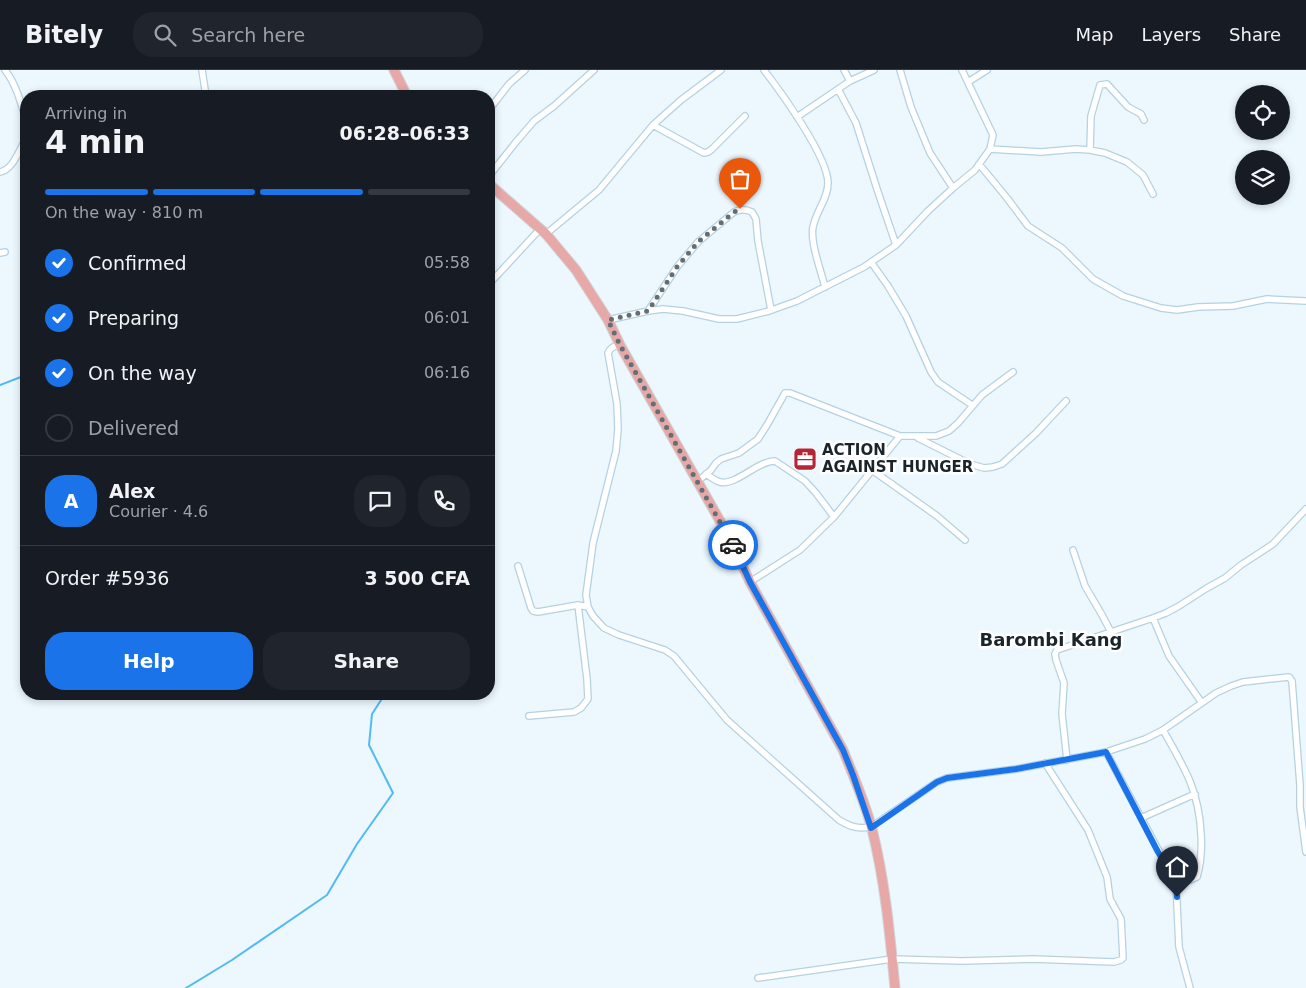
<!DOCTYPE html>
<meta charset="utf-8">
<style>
body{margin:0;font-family:"DejaVu Sans",sans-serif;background:#20242c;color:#f1f3f6;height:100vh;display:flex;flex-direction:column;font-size:19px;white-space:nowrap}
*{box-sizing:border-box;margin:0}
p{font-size:16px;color:#9ea1a6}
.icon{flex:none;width:28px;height:28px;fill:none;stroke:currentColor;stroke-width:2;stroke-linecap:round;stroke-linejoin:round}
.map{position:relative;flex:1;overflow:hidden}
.details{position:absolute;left:20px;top:20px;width:475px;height:610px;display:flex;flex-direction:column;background:#171b24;border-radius:20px;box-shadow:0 2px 8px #0003}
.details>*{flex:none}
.fabs{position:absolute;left:1235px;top:15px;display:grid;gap:10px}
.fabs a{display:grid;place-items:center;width:55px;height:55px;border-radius:50%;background:#171b24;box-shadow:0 2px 8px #0003;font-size:25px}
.pin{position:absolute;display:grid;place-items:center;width:42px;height:42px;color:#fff;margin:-51px -21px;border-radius:50% 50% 50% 0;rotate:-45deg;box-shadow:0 0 5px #0007}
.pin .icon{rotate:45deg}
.courier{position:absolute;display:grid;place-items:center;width:50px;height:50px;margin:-25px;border:4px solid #1a73e8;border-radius:50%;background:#fff;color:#222;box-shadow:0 1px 6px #0007}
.overview em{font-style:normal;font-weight:700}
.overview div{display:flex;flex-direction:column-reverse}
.overview{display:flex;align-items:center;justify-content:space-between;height:85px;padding:0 25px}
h1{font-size:32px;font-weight:700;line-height:38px}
.bar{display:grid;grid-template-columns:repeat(4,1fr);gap:8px 5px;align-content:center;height:60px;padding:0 25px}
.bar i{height:6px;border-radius:4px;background:#363941}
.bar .selected{background:#1a73e8}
.bar p{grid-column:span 4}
.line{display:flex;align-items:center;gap:12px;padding:0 25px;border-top:1px solid #363941}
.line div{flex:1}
.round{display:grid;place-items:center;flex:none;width:52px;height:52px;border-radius:20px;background:#20242c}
ol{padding:0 25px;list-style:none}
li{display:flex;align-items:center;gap:15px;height:55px}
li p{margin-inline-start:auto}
li .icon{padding:5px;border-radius:50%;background:#1a73e8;color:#fff;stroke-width:4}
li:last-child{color:#9ea1a6}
li i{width:28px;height:28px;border:2px solid #363941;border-radius:50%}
.primary-button{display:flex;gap:10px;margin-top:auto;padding:10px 25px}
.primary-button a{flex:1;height:58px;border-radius:20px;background:#1a73e8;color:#fff;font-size:20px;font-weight:700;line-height:58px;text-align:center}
.primary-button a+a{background:#20242c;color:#f1f3f6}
header{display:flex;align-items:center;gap:30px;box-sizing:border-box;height:70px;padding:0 25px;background:#171b24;border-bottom:1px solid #363941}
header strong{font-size:24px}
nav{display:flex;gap:28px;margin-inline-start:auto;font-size:18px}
.search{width:350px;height:45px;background:#20242c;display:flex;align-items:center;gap:12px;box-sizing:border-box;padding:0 18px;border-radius:20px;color:#9ea1a6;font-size:19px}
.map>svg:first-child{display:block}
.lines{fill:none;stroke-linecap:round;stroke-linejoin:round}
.stream{stroke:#52baf2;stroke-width:2}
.minor-casing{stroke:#b5d1e2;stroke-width:8}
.trunk-casing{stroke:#d1d3d5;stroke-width:11}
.minor{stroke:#fff;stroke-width:5.5}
.trunk{stroke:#e7a8a8;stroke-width:9}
.done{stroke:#646e75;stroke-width:5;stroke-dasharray:0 9}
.route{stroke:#1a73e8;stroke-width:6}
.labels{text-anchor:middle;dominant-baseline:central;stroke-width:5;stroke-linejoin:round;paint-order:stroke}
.poi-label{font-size:15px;font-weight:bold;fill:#1a252b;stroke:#fff;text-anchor:start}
.quarter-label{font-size:18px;font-weight:bold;fill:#1a252b;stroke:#fff}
</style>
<header>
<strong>Bitely</strong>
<div class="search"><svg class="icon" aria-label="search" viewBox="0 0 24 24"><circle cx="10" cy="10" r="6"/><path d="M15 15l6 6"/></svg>Search here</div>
<nav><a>Map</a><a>Layers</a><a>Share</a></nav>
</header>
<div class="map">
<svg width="1306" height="918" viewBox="0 0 1306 918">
<rect width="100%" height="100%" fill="#ecf7fe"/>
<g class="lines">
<path class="stream" d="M0 315 26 305
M186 918 232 890 327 825 357 774 393 723 369 675 372 644 385 624"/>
<g class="minor-casing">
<path id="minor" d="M5 0C16 14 21 33 26 50
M202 0 206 26
M764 0C781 22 828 87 828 113 828 129 816 141 813 157 810 172 821 201 825 217
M844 0 850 11 874 0
M900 0 911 37 930 83 953 118
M968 12 987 0
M838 19 856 53 877 119 896 175
M489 40 509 14 525 0
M797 47 850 11
M653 55 704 83 708 82 712 79 745 46
M990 79 1041 82 1076 79 1090 80 1105 83 1127 92 1143 105 1153 124
M1090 80 1091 46 1100 15 1107 14 1128 37 1141 44 1144 50
M979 94 1007 128 1028 156 1062 178 1093 209 1123 226 1161 238 1177 240 1198 237 1233 236 1267 229 1306 231
M0 102C13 100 19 80 26 69
M489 106 516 72 534 51 554 36 594 0
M546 164 599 120 653 55 681 30 721 0
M0 183 5 182
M871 192 888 216 906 246 931 302 938 312 972 335
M489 214 540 159
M648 241 677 197 698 172 734 142C741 139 745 139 752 142L756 149 758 171 771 240
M608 250 648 241 663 239 683 241 719 249H737L769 241 797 231 864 197 896 175 928 141 953 118 975 100 990 79 993 65 962 0
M620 275C614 276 611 277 608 283L617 334 618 359 616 381 593 473 586 525 588 537 593 546 604 558 619 565 665 580 674 586 727 650 839 750C851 757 857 759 871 757L937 712 947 708 1016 699 1106 682 1145 669 1163 660 1216 623 1231 616 1243 612 1289 607 1292 611 1300 715V737L1306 782
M918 368 970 394 984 398 993 397 1002 394 1036 363 1066 331
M872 400 937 446 965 470
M706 404C711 407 715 411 720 412 736 416 757 391 775 391L805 411 816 423 834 447
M697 412 711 400 716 393 721 389 739 383 758 369 767 355 785 323H790L900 366
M1073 480 1085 516 1102 545 1111 562
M518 496 531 538 533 541 538 542 578 535 588 537
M750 512 800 480 834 447 900 366H936L949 361 958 353 982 325 1013 302
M1153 548 1169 586 1202 633
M529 646 574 642 581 638 588 629 587 609 578 535
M1163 660C1184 697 1199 720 1201 764 1202 779 1201 793 1197 807L1190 810 1176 813
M1106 682 1176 813 1179 877 1190 918
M1067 690 1062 644 1064 613 1056 590 1055 584 1057 580 1153 548 1166 543 1179 536 1207 518 1225 508 1241 495 1273 474 1306 439
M1141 748 1195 724
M758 908 892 889 962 891 1033 889 1114 892 1121 890 1123 888 1121 849 1110 829 1107 807 1088 760 1045 693"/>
</g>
<g class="trunk-casing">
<path id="trunk" d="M394 0 407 26
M489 114 546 164 576 200 608 250 620 275 728 465 750 512 843 680C853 705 865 732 872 759 885 811 890 865 895 918"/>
</g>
<use href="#minor" class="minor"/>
<use href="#trunk" class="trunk"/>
</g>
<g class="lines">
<path class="done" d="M733 475 620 275 608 250 648 241 677 197 698 172 734 142 740 139"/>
<path class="route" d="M733 475 750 512 843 680 853 705 871 758 937 712 947 708 1016 699 1106 682 1158 782 1173 806 1176 813 1177 827"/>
</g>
<defs>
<g id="office-square" transform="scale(1.25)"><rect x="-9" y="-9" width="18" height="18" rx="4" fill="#b62437" stroke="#fff"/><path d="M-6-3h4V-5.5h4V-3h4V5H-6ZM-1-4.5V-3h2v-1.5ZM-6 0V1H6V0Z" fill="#fff"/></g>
</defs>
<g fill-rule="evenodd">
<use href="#office-square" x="805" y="389"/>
</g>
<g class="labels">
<g class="poi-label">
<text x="822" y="380">ACTION<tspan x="822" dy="17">AGAINST HUNGER</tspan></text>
</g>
<g class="quarter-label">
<text x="1051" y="569">Barombi Kang</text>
</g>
</g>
</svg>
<div class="fabs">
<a><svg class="icon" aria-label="locate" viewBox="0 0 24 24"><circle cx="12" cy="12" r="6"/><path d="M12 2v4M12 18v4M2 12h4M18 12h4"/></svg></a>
<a><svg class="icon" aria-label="layers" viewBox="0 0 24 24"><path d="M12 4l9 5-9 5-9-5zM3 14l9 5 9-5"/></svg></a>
</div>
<div class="pin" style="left:740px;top:139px;background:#ea580c"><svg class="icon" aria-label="bag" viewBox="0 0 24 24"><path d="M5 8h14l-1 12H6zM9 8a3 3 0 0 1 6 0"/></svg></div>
<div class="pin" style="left:1177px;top:827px;background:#1f2937"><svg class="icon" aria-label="home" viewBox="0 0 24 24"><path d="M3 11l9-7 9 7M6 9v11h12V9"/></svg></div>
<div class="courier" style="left:733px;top:475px"><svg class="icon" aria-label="car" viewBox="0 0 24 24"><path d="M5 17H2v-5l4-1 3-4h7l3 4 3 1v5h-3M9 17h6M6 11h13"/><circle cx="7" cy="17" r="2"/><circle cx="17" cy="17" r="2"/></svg></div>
<section class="details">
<div class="overview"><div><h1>4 min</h1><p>Arriving in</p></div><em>06:28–06:33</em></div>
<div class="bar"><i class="selected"></i><i class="selected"></i><i class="selected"></i><i></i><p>On the way · 810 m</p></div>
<ol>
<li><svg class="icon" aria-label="check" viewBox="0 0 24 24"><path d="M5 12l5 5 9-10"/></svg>Confirmed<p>05:58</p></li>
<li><svg class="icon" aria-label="check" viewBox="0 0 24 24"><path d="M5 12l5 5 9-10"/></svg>Preparing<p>06:01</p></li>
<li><svg class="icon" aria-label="check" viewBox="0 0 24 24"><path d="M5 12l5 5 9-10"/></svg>On the way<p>06:16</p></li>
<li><i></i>Delivered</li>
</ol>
<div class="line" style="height:90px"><b class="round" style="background:#1a73e8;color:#fff">A</b><div><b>Alex</b><p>Courier · 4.6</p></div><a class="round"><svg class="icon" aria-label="chat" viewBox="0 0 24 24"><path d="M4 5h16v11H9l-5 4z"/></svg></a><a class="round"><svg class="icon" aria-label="phone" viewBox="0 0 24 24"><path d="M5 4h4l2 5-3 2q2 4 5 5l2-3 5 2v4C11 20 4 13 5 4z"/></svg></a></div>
<div class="line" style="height:65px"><div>Order #5936</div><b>3 500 CFA</b></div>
<div class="primary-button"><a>Help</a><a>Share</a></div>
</section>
</div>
